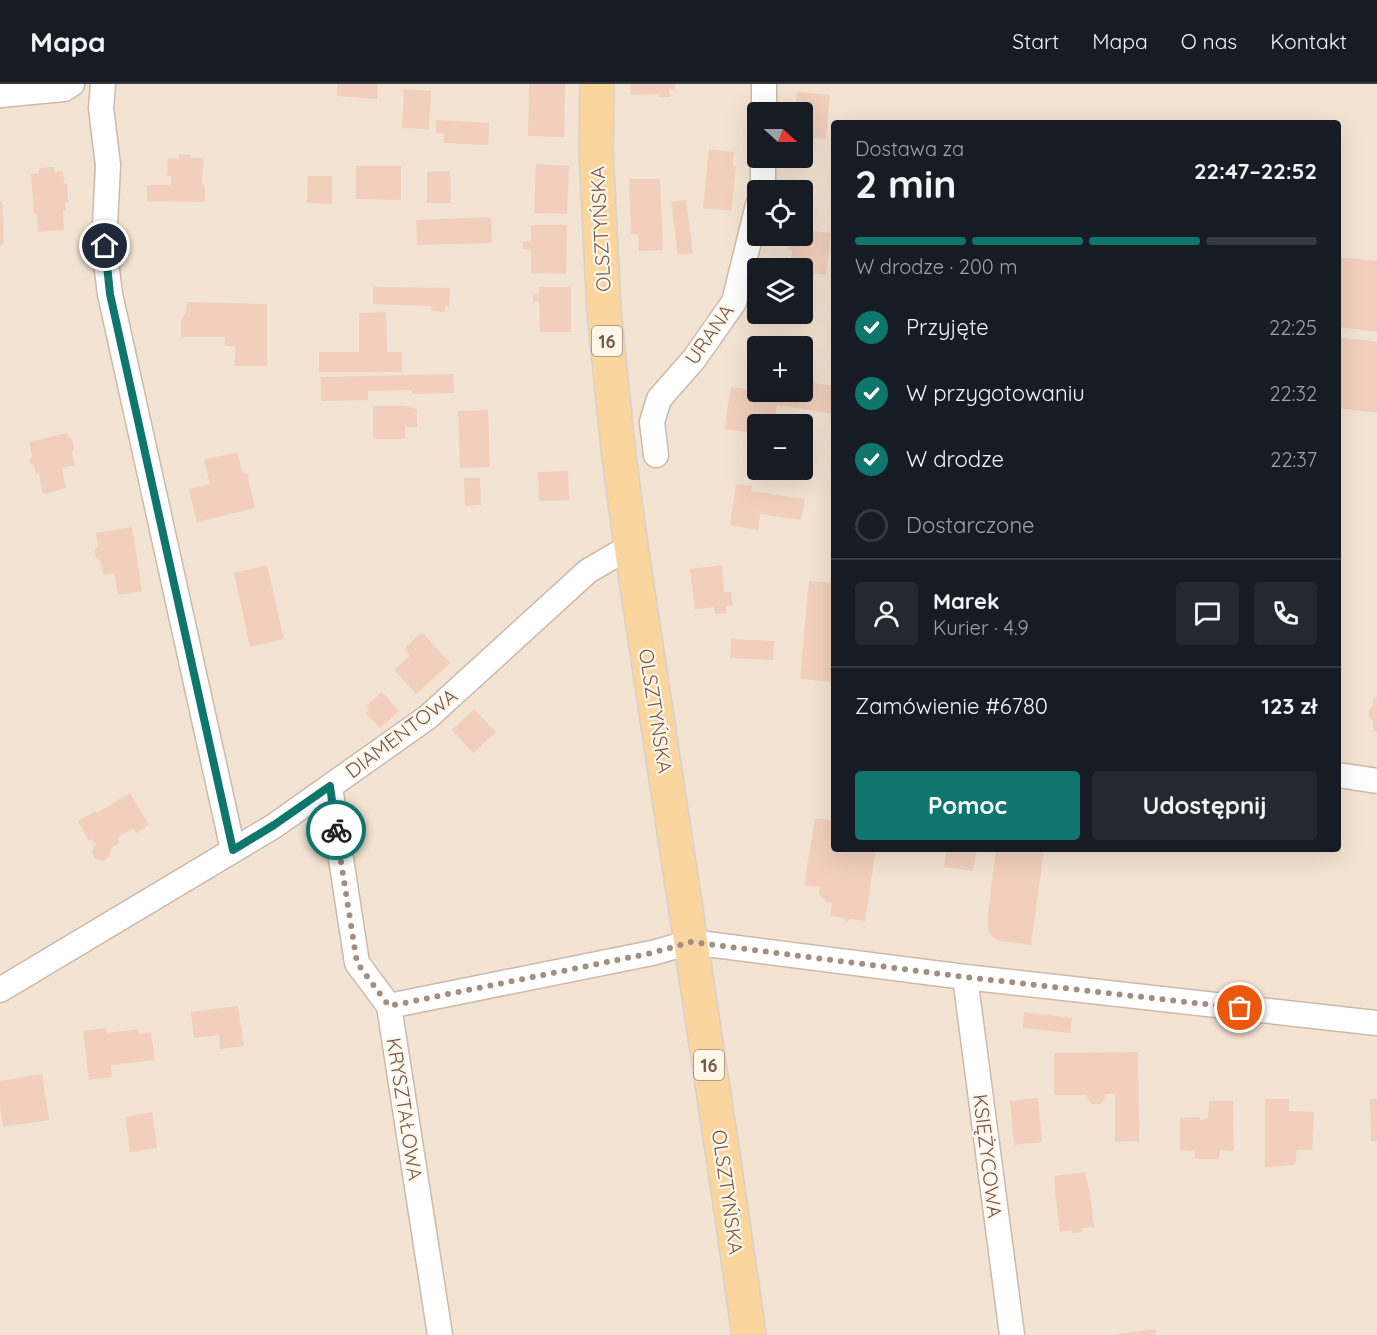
<!DOCTYPE html>
<html lang="pl">
<meta charset="utf-8">
<style>
body{margin:0;font-family:Quicksand,sans-serif;background:#242831;color:#f1f3f6;height:100vh;display:flex;flex-direction:column;font-size:22px;white-space:nowrap}
*{box-sizing:border-box;margin:0}
p{font-size:20px;color:#9ea1a6}
.icon{flex:none;width:33px;height:33px;fill:none;stroke:currentColor;stroke-width:2;stroke-linecap:round;stroke-linejoin:round}
.map{position:relative;flex:1;overflow:hidden}
.sheet{position:absolute;left:831px;top:36px;width:510px;height:732px;display:flex;flex-direction:column;background:#171b24;border-radius:6px;box-shadow:0 6px 24px #0002}
.sheet>*{flex:none}
.needle{width:39px;rotate:111deg}
.buttons{position:absolute;left:747px;top:18px;display:grid;gap:12px}
.buttons a{display:grid;place-items:center;width:66px;height:66px;border-radius:6px;background:#171b24;box-shadow:0 6px 24px #0002;font-size:30px}
.pin{position:absolute;display:grid;place-items:center;width:51px;height:51px;color:#fff;margin:-26px;border:3px solid #fff;border-radius:50%;box-shadow:0 2px 6px #0007}
.courier{position:absolute;display:grid;place-items:center;width:60px;height:60px;margin:-30px;border:4px solid #0f766e;border-radius:50%;background:#fff;color:#222;box-shadow:0 2px 8px #0007}
.headline em{font-style:normal;font-weight:800}
.headline div{display:flex;flex-direction:column-reverse}
.headline{display:flex;align-items:center;justify-content:space-between;height:102px;padding:0 24px}
h1{font-size:39px;font-weight:800;line-height:45px}
.bar{display:grid;grid-template-columns:repeat(4,1fr);gap:9px 6px;align-content:center;height:72px;padding:0 24px}
.bar i{height:8px;border-radius:4px;background:#363941}
.bar .selected{background:#0f766e}
.bar p{grid-column:span 4}
.line{display:flex;align-items:center;gap:15px;padding:0 24px;border-top:2px solid #363941}
.line div{flex:1}
.round{display:grid;place-items:center;flex:none;width:63px;height:63px;border-radius:6px;background:#242831}
ol{padding:0 24px;list-style:none}
li{display:flex;align-items:center;gap:18px;height:66px}
li p{margin-inline-start:auto}
li .icon{padding:6px;border-radius:50%;background:#0f766e;color:#fff;stroke-width:4}
li:last-child{color:#9ea1a6}
li i{width:33px;height:33px;border:3px solid #363941;border-radius:50%}
.action{display:flex;gap:12px;margin-top:auto;padding:12px 24px}
.action a{flex:1;height:69px;border-radius:6px;background:#0f766e;color:#fff;font-size:24px;font-weight:800;line-height:69px;text-align:center}
.action a+a{background:#242831;color:#f1f3f6}
header{display:flex;align-items:center;gap:36px;box-sizing:border-box;height:84px;padding:0 30px;background:#171b24;border-bottom:2px solid #363941}
header strong{font-size:28px}
nav{display:flex;gap:33px;margin-inline-start:auto;font-size:21px}
.map>svg:first-child{display:block}
.residential{fill:#f3e3d2;fill-rule:evenodd}
.building{fill:#f1cfbc}
.lines{fill:none;stroke-linecap:round;stroke-linejoin:round}
.street-casing{stroke:#cdb9aa;stroke-width:27}
.primary-casing{stroke:#d8d0cc;stroke-width:36}
.street{stroke:#fff;stroke-width:24}
.primary{stroke:#fad59d;stroke-width:33}
.done{stroke:#a48e80;stroke-width:6;stroke-dasharray:0 10.8}
.route{stroke:#0f766e;stroke-width:8}
.labels{text-anchor:middle;dominant-baseline:central;stroke-width:4.5;stroke-linejoin:round;paint-order:stroke}
.shield{fill:#fff6ea;stroke:#9e877a;stroke-width:1.5}
.shield-label{font-size:18px;font-weight:bold;fill:#74584a}
.street-label{font-size:20px;fill:#74584a;stroke:#fff6ea}
</style>
<header>
<strong>Mapa</strong>
<nav><a>Start</a><a>Mapa</a><a>O nas</a><a>Kontakt</a></nav>
</header>
<div class="map">
<svg width="1377" height="1251" viewBox="0 0 1377 1251">
<rect width="100%" height="100%" fill="#fcf2e4"/>
<path class="residential" d="M0 0H1377V1251H0ZM758 28H802V74H758ZM834 39H1338V765H834ZM758 106H802V152H758ZM758 184H802V230H758ZM758 262H802V308H758ZM758 340H802V386H758Z"/>
<path class="building" d="M337 0H378L377 15 337 12Z
M529 0H565L564 53 528 52Z
M630 0H675V5H669L670 13H659V10L631 11Z
M404 5 431 7 429 45 402 44Z
M797 8 830 11 826 55 802 53V28H795Z
M436 36 489 39 488 61 444 59V49H436Z
M709 65 734 68 733 81 736 82 731 127 703 124Z
M179 70 191 71V74H203L202 101H205V118L147 117V101H171V92H167L168 74 179 75Z
M536 80 569 82 567 130 534 129Z
M356 82H401V116L356 115Z
M54 83V88L63 87 64 100 67 99 68 118H65L66 127H63L64 146 38 148 37 129 34 130 31 90 39 89V84Z
M450 87 451 119H427V88Z
M308 92H332V120L307 119Z
M629 95H660L663 166 639 167 638 150H631Z
M686 116 693 169 678 171 671 118Z
M0 117H2L4 160 0 161Z
M491 133 492 159 417 161 416 136Z
M531 141H567L566 190 531 189V165H523V157H531Z
M802 146 831 149 826 191 814 189 813 198 802 197V184H790L792 167 788 166 790 152H802Z
M1338 173 1377 177V248L1338 243Z
M373 203 450 204 449 222H445V228L431 227 432 222 373 220Z
M539 203H571V248H540L539 217H533V211H539Z
M187 218 267 220V282H235V262H225V253H181V235L186 228Z
M386 228 387 268H402V288H319V268H359V229Z
M1338 253 1377 258V329L1338 324Z
M771 256 795 259 794 262H770Z
M453 290 454 309 412 310V306L368 307V316L321 317V293Z
M802 297 834 302V330L777 321 774 340H758V350L724 345 731 303 779 310V308H802Z
M373 322H405L417 325V343H405V355H373Z
M488 326 490 383 460 384 458 327Z
M67 349 68 353 72 355 74 365 72 369 75 381 62 384 66 404 43 410 39 389 36 390 34 381 29 378 32 372 29 358Z
M237 368 243 390 247 389 255 424 197 438 189 405 210 400 204 376Z
M568 387 569 416 539 417 538 388Z
M464 394H480L481 421 465 422Z
M736 400 752 402 751 407 805 415 801 436 760 430 758 446 730 441Z
M132 443 142 507 118 511 114 489 103 491 101 477 96 474 95 466 98 462 96 449Z
M267 481 284 555 250 563 234 489Z
M722 481 724 508H731L733 521 726 522 727 529 715 530 714 523 695 525 690 485Z
M809 497 834 499V598L800 595Z
M422 548 450 579 416 610 394 586 410 572 404 565Z
M731 555 774 557 773 576 730 574Z
M382 608 399 627 380 644 366 629 369 626 366 622Z
M1373 613H1377V647H1373V637L1369 634V626L1373 622Z
M474 625 496 648 473 669 452 646Z
M130 709 149 741 136 749 133 744 117 754 120 758 110 765 111 766 109 773 103 777 96 775 92 769 94 762 96 761 92 755 89 757 78 737 95 727 97 729Z
M815 734 834 737V765H876L865 837 850 835 846 838 844 834 830 832 832 819 826 818 819 809 820 803 804 801Z
M947 765H977L973 787 944 783Z
M996 765H1044L1031 861 1001 857 995 855 991 851 988 846V830Z
M238 922 244 962 220 965 219 951 194 954 191 928Z
M1024 928 1072 934 1070 949 1023 944Z
M106 944 107 949 138 945 139 950 151 948 155 976 111 981 112 993 89 996 83 947Z
M1138 968 1139 1057 1115 1058V1010H1105V1014L1100 1020H1092L1087 1014V1011H1054V969Z
M42 990 49 1036 3 1043 0 1023V997Z
M1038 1014 1042 1058 1014 1061 1010 1017Z
M1265 1015H1289V1027L1314 1028 1312 1066H1297L1295 1081 1265 1083Z
M1370 1015H1377V1057H1371Z
M1209 1017H1233L1234 1067 1220 1066 1219 1075H1195V1067L1180 1066V1034L1200 1033V1036L1208 1035Z
M152 1028 157 1064 130 1068 125 1033Z
M1085 1088 1088 1102H1089L1094 1143 1084 1144 1082 1148 1073 1149 1071 1146 1060 1148 1055 1107H1056L1054 1092Z
M1156 1245V1251H1117V1250Z"/>
<g class="lines">
<g class="street-casing">
<path id="street" d="M103 0 101 24 108 81 104 162 110 210 233 766
M0 11 64 5 72 0
M764 28V0
M761 106 763 99V74
M656 371 652 338 659 315 694 275 734 218 758 121
M1338 691 1377 697
M330 703 357 879 389 922 440 1251
M965 893 1012 1251
M0 906 274 742 428 633 588 487 631 462
M389 922 652 869 691 858 965 893 1377 939"/>
</g>
<g class="primary-casing">
<path id="primary" d="M597 0 596 67 604 227 618 364 631 462 728 1105 749 1251"/>
</g>
<use href="#street" class="street"/>
<use href="#primary" class="primary"/>
</g>
<g class="lines">
<path class="done" d="M336 746 357 879 389 922 652 869 691 858 965 893 1240 924"/>
<path class="route" d="M105 162 110 210 233 766 274 741 330 702 336 746"/>
</g>
<g class="labels">
<g class="shield">
<rect x="592" y="242" width="30" height="30" rx="4.5"/>
<rect x="694" y="966" width="30" height="30" rx="4.5"/>
</g>
<g class="shield-label">
<text x="607" y="257">16</text>
<text x="709" y="981">16</text>
</g>
<g class="street-label">
<text transform="translate(600 145) rotate(-93)">OLSZTYŃSKA</text>
<text transform="translate(709 250) rotate(-55)">URANA</text>
<text transform="translate(656 627) rotate(81)">OLSZTYŃSKA</text>
<text transform="translate(401 649) rotate(-37)">DIAMENTOWA</text>
<text transform="translate(405 1025) rotate(81)">KRYSZTAŁOWA</text>
<text transform="translate(988 1072) rotate(83)">KSIĘŻYCOWA</text>
<text transform="translate(728 1108) rotate(82)">OLSZTYŃSKA</text>
</g>
</g>
</svg>
<div class="buttons">
<a><svg class="needle" viewBox="-14 -14 28 28"><path d="M0-13l5 13h-10z" fill="#e53935"/><path d="M0 13l5-13h-10z" fill="#9ea1a6"/></svg></a>
<a><svg class="icon" aria-label="locate" viewBox="0 0 24 24"><circle cx="12" cy="12" r="6"/><path d="M12 2v4M12 18v4M2 12h4M18 12h4"/></svg></a>
<a><svg class="icon" aria-label="layers" viewBox="0 0 24 24"><path d="M12 4l9 5-9 5-9-5zM3 14l9 5 9-5"/></svg></a>
<a>+</a>
<a>−</a>
</div>
<div class="pin" style="left:1240px;top:924px;background:#ea580c"><svg class="icon" aria-label="bag" viewBox="0 0 24 24"><path d="M5 8h14l-1 12H6zM9 8a3 3 0 0 1 6 0"/></svg></div>
<div class="pin" style="left:105px;top:162px;background:#1f2937"><svg class="icon" aria-label="home" viewBox="0 0 24 24"><path d="M3 11l9-7 9 7M6 9v11h12V9"/></svg></div>
<div class="courier" style="left:336px;top:746px"><svg class="icon" aria-label="bike" viewBox="0 0 24 24"><circle cx="6" cy="16" r="4"/><circle cx="18" cy="16" r="4"/><path d="M6 16l4-8h5l3 8M10 8l3 8H6M13 5h3"/></svg></div>
<section class="sheet">
<div class="headline"><div><h1>2 min</h1><p>Dostawa za</p></div><em>22:47–22:52</em></div>
<div class="bar"><i class="selected"></i><i class="selected"></i><i class="selected"></i><i></i><p>W drodze · 200 m</p></div>
<ol>
<li><svg class="icon" aria-label="check" viewBox="0 0 24 24"><path d="M5 12l5 5 9-10"/></svg>Przyjęte<p>22:25</p></li>
<li><svg class="icon" aria-label="check" viewBox="0 0 24 24"><path d="M5 12l5 5 9-10"/></svg>W przygotowaniu<p>22:32</p></li>
<li><svg class="icon" aria-label="check" viewBox="0 0 24 24"><path d="M5 12l5 5 9-10"/></svg>W drodze<p>22:37</p></li>
<li><i></i>Dostarczone</li>
</ol>
<div class="line" style="height:108px"><a class="round"><svg class="icon" aria-label="person" viewBox="0 0 24 24"><circle cx="12" cy="8" r="4"/><path d="M4 21q1-7 8-7t8 7"/></svg></a><div><b>Marek</b><p>Kurier · 4.9</p></div><a class="round"><svg class="icon" aria-label="chat" viewBox="0 0 24 24"><path d="M4 5h16v11H9l-5 4z"/></svg></a><a class="round"><svg class="icon" aria-label="phone" viewBox="0 0 24 24"><path d="M5 4h4l2 5-3 2q2 4 5 5l2-3 5 2v4C11 20 4 13 5 4z"/></svg></a></div>
<div class="line" style="height:78px"><div>Zamówienie #6780</div><b>123 zł</b></div>
<div class="action"><a>Pomoc</a><a>Udostępnij</a></div>
</section>
</div>
